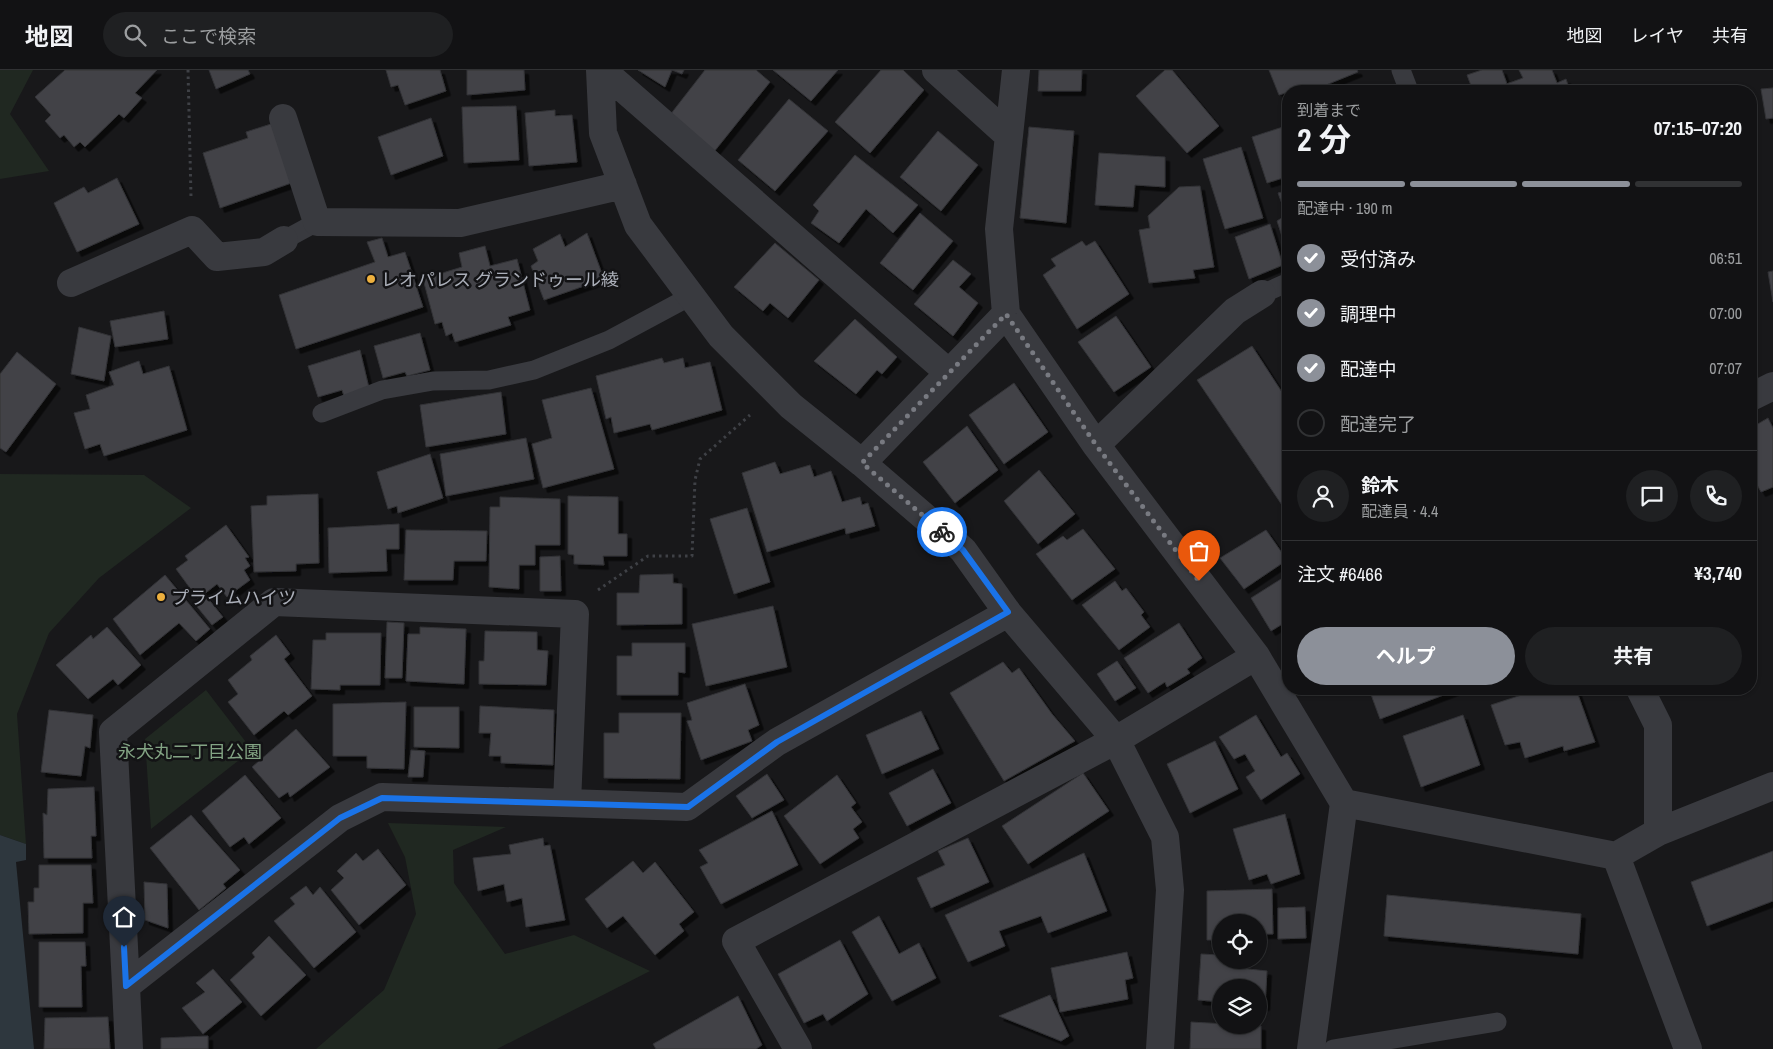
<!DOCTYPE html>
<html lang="ja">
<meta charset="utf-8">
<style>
body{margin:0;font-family:"Archivo Narrow","Noto Sans JP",sans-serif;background:#1f2022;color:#f1f3f6;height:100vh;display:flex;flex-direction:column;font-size:19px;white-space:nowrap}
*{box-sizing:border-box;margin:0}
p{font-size:16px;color:#9c9ea0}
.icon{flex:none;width:28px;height:28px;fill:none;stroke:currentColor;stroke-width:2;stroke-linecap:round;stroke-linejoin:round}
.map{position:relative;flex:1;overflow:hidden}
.panel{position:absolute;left:1282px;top:15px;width:475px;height:610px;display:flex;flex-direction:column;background:#121214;border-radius:20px;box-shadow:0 1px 4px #0004,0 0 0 1px #313234}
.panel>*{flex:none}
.controls{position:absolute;left:1212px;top:844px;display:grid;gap:10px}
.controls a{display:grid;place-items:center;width:55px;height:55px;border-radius:50%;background:#121214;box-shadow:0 1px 4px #0004,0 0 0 1px #313234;font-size:25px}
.pin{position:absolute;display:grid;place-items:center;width:42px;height:42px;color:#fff;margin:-51px -21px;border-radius:50% 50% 50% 0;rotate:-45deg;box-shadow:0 0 5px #0007}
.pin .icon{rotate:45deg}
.courier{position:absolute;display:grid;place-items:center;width:50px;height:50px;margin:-25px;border:4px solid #1a73e8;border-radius:50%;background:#fff;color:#222;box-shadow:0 1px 6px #0007}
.head em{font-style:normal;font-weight:700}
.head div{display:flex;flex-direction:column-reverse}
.head{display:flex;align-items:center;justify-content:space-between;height:85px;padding:0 15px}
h1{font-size:32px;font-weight:700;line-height:38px}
.bar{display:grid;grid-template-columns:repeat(4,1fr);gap:8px 5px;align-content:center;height:60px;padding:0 15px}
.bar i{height:6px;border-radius:4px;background:#313234}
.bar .current{background:#8c9099}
.bar p{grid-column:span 4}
.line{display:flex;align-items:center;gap:12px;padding:0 15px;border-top:1px solid #313234}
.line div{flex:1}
.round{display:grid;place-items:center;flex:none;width:52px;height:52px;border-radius:26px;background:#1f2022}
ol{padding:0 15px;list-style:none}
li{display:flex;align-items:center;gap:15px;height:55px}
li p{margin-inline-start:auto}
li .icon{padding:5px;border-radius:50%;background:#8c9099;color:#fff;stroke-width:4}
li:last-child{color:#9c9ea0}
li i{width:28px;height:28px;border:2px solid #313234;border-radius:50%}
.primary-button{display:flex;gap:10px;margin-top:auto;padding:10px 15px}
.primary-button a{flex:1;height:58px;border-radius:30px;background:#8c9099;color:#fff;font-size:20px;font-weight:700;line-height:58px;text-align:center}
.primary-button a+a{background:#1f2022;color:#f1f3f6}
header{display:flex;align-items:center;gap:30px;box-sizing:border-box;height:70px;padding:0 25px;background:#121214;border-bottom:1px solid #313234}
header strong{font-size:24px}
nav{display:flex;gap:28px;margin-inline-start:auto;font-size:18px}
.search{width:350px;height:45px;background:#1f2022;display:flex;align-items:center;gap:12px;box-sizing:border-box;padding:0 18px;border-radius:28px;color:#9c9ea0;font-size:19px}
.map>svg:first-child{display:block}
.green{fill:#202821}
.water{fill:#2e373e}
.building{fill:#424347;stroke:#323236;filter:url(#shadow)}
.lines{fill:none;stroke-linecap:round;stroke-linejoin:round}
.path{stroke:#3f4146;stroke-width:3;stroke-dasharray:2.5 4;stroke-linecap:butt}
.service{stroke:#393a3f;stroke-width:19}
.minor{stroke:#393a3f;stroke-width:28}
.done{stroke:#787a81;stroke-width:5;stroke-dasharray:0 9}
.route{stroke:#1a73e8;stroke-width:6}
.poi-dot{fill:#edb03e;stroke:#131315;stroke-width:2}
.labels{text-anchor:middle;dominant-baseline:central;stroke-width:5;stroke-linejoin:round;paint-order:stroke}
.poi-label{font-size:18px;fill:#abafb9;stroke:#131315;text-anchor:start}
.park-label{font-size:18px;fill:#83a484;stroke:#131315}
</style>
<header>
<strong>地図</strong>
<div class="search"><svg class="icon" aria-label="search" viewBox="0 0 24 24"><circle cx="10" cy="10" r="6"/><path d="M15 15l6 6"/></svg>ここで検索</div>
<nav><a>地図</a><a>レイヤ</a><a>共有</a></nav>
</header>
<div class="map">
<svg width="1773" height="979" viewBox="0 0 1773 979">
<defs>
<filter id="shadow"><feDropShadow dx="4.5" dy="4.5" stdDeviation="0" flood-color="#0009"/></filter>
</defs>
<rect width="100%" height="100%" fill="#18181a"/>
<path class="green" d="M0 0H33L10 44 49 101 0 109Z
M0 404 144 405 191 438 99 508 49 563 17 644 26 774 0 765Z
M206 620 252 680 151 759 145 669Z
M388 753 506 757 453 780 454 813 505 884 574 865 650 901 497 979H316L384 920 416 844 405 787Z"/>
<path class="water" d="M0 765 26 774V790L16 792 34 979H0Z"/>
<path class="building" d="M65 0H157L135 23 142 28 124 48 119 44 85 77 80 72 74 77 64 65 60 68 45 51 51 45 35 27Z
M209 0H248L250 4 216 19Z
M386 0H440L446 21 405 35 398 15 391 17Z
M467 0H524L525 20 467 25Z
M638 0H684L682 4 672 0 665 17Z
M705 0H756L770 12 713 83 670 45Z
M773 0H838L811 31Z
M881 0H903L924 20 870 83 835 52Z
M1039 0H1082L1081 21H1038Z
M1165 0H1172L1219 56 1187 83 1136 26Z
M1269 0H1357L1358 2 1311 21H1307L1305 17 1279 25Z
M1482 0H1502L1507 14 1487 21H1473L1467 5Z
M1519 0H1552L1557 13 1566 9 1570 21H1487L1523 8Z
M1773 18V48L1766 49 1761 19Z
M789 29 828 61 775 121 738 90Z
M516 36 519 90 464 93 462 37Z
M555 40V46L572 45 577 92 529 96 525 43Z
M431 48 443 86 391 105 378 67Z
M271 54 297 111 220 138 203 83 248 68 246 62Z
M1289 55V106L1267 113 1252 67Z
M1029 57 1074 61 1066 153 1020 148Z
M938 61 978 95 941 141 900 107Z
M1241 77 1263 148 1225 159 1203 89Z
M1099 83 1165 87V117L1135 115 1133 137 1095 135Z
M855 85 918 135 893 163 866 139 839 173 811 153 819 141 813 135Z
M117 108 139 154 77 182 54 133 84 117 88 123Z
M1200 116 1214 197 1193 200 1195 208 1149 213 1139 160 1150 158 1148 146 1179 117Z
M1289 120V188L1277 151 1286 145 1278 123Z
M920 143 953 171 913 220 880 193Z
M1270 154 1283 195 1249 209 1235 167Z
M587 163 604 209 544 230 531 196 538 191 533 179 560 164 565 177Z
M382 168 388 187 405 182 423 237 296 279 279 225 375 192 367 172Z
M1082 171 1086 176 1095 171 1129 224 1077 259 1043 205 1056 196 1051 189Z
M775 173 819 210 788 248 770 233 763 241 734 217Z
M485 176 490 196 517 189 530 240 508 247 511 255 455 272 452 263 446 266 442 252 435 254 423 209 462 197 459 183Z
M953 190 971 204 959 217 978 233 953 266 914 234Z
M1773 201V232L1768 202Z
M164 241 168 269 115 277 110 251Z
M1116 246 1151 297 1114 322 1078 272Z
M855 249 897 287 882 304 877 300 856 324 814 291Z
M79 257 111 266 104 311 71 304Z
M420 263 430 300 407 306 405 302 383 308 374 276Z
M1252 276 1289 333V435L1284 438 1197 310Z
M360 280 369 318 344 326 342 320 318 327 308 296Z
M17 282 56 314 6 382 0 378V304Z
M662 288 664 293 683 288 685 298 710 292 722 340 652 360 650 354 614 363 611 347 606 349 596 306Z
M139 291 143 304 169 296 187 360 104 386 100 374 85 379 74 343 90 339 86 325 114 315 109 302Z
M1014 313 1048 362 1004 394 969 345Z
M591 318 614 399 543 418 532 374 552 368 542 330Z
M501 322 506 364 426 377 420 335Z
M1768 348 1773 358V417L1761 422 1751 404V358Z
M967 356 998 400 955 433 923 392Z
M526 368 534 409 446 426 440 384Z
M430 384 443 428 398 443 397 436 388 439 377 402Z
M775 392 780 404 810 395 814 407 831 401 842 432 860 427 862 435 868 433 875 456 846 464 845 458 767 482 742 403Z
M1039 400 1075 444 1038 474 1004 431Z
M318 424 319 493 296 494V501L254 502 251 436 267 435V426Z
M568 426 618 427V464H627V486H603L604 495 574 494V485L568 484Z
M500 427 560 429V475H535V495H519V519L489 517 490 437H500Z
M747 438 770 512 734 524 710 449Z
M399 454V479H386L387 501 329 503 328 458Z
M226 455 249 487 245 488 250 496 244 500 250 510 227 527 217 514 198 529 176 499 188 490 185 486Z
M1083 459 1115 499 1072 530 1036 484 1063 466 1067 470Z
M406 460 487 461 486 491H454L453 510H404Z
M1266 460 1287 490 1244 519 1220 488Z
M560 486 561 521H540V487Z
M673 504V513L682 514V554L617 555V523H639L640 505Z
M1289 504V550L1271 561 1251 528Z
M165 505 210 559 196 571 179 553 140 585 113 549Z
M1115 511 1122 521 1126 518 1144 542 1141 545 1150 557 1119 580 1082 535Z
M206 526 223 547 212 555 194 533Z
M773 536 787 597 706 616 692 554Z
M387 552 404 553 402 608H385Z
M1179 553 1202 588 1187 599 1190 603 1167 617 1165 612 1148 623 1124 588Z
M107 557 141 595 118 615 113 609 88 629 56 595 91 565 93 569Z
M420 557 466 559 464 614 406 611 408 564H420Z
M485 561 537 562V580L548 581 546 615 479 614V591H484Z
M326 563H381L380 615H340V620L311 619 313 570H326Z
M276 565 290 584 284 589 312 626 288 645 284 641 254 665 228 632 238 624 228 610 252 590 250 586Z
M632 573H685V603L678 602V625H617V586H632Z
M1117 591 1136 618 1115 631 1097 604Z
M1003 592 1012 603 1019 598 1052 644 1075 671 1004 711 950 623Z
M745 614 759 655 748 660 752 671 701 690 687 651 692 650 687 633Z
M1369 619H1454V621L1380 649Z
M1540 619H1576L1595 672 1564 681 1563 676 1525 688 1520 672 1505 675 1491 635Z
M406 632 404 699 367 698V686H333V634Z
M480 636 554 640 553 695 501 693V686H489L491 663H479Z
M414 637H459V678L414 677Z
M49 640 93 645 90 678 85 676 81 706 41 702Z
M921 641 939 679 882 704 866 665Z
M619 643H681L680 709 604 708V663H619Z
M1256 645 1281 687 1287 683 1300 704 1261 730 1246 707 1255 701 1245 684 1234 689 1219 667Z
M1463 645 1480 695 1421 717 1403 666Z
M296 659 330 697 290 727 288 722 279 728 252 697Z
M1215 671 1238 719 1190 743 1167 694Z
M411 680 425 681 423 707H408Z
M933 699 951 733 907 756 889 723Z
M1083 703 1109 741 1028 794 1002 756Z
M767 704 784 730 752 748 736 726Z
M245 705 281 748 249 774 244 767 230 777 202 741Z
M837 705 856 733 851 737 862 752 853 759 859 768 820 794 784 746Z
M94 717 96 766H91L92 788H44L43 743 47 745 48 719Z
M772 741 798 795 721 834 700 797 708 793 699 780Z
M1285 744 1300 804 1271 814 1267 804 1249 810 1233 759Z
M191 745 240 800 223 814 226 818 199 840 150 778Z
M543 768 544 776 550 775 565 850 526 857 522 828 507 832 504 814 478 821 473 788 511 784 509 775Z
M968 768 989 812 931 838 917 808 945 795 938 781Z
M378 779 406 815 359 855 331 820 344 808 337 801 356 783 363 791Z
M1773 781V831L1707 856 1691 812Z
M1084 783 1107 841 1048 863 1041 846 999 861 1005 876 968 892 945 845Z
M633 791 643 803 655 792 694 842 679 854 684 861 655 885 623 846 607 858 585 829Z
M39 795H91L93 833H83V863L29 864 28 832H34V818H39Z
M144 812 167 814 168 858 145 850Z
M306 816 313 825 320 817 356 862 314 898 274 851 295 834 290 828Z
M1272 819 1273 864H1259V852H1221V870H1207V821Z
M1387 825 1581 844 1578 884 1384 866Z
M1305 837 1306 868 1278 869V838Z
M879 846 899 884 919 873 936 908 892 931 852 862Z
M269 866 306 905 261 946 230 910 255 887 252 883Z
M840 870 868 924 827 951 823 944 804 953 778 904Z
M39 872H85L86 896H81L82 937H39Z
M1127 882 1133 908 1125 910 1128 929 1060 942 1051 898Z
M1201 884 1221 885V890H1239V898L1267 901 1265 936H1259V918H1221V932L1198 930Z
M213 899 242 932 203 964 182 938 205 922 196 913Z
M1050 925 1069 966 1061 971 999 946Z
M738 926 762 975 756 979H656L653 974Z
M108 947 110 979H44L45 948Z
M1191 952 1261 956V979H1190Z
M208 966V979H161V968Z"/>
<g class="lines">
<path class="path" d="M188 0 191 127
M598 520 648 486H692L695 410 700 389 750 345"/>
<path class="service" d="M1401 0 1409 21
M284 170 317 152
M1262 224 1289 212
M322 343 382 320 433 311 489 310 534 300 609 270 691 226
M1333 979 1497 952"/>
<path class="minor" d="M600 0 603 63 638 155 721 266 791 336 862 393 963 480 1008 543 1116 670 1165 767 1170 820 1160 979
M602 0 949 303
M936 0 1009 66
M1016 0 999 159 1006 244 1096 375 1256 586 1344 733 1311 979
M283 48 317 152 460 153 623 115
M71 213 192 160 217 187 264 182 284 170
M1751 327 1773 316
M1096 375 1235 241 1262 224
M862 393 1006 244
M1640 619 1658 655V762
M1344 733 1616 786 1658 762 1773 716
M1616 786 1688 979
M126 916 113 662 274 532 575 544 567 733
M129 979 126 916 340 748 382 727 687 737 777 672 1008 543
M798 979 736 871 1116 670 1256 586"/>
</g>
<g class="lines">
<path class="done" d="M942 462 862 393 1006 244 1096 375 1199 511"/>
<path class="route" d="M124 877 126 916 340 748 382 728 688 737 777 672 1008 542 963 480 942 462"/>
</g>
<g class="poi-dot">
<circle cx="371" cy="209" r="5"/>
<circle cx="161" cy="527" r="5"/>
</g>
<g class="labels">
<g class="poi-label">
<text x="381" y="209">レオパレス グランドゥール綾</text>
<text x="171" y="527">プライムハイツ</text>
</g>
<g class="park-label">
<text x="190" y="681">永犬丸二丁目公園</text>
</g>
</g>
</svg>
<div class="controls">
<a><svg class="icon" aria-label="locate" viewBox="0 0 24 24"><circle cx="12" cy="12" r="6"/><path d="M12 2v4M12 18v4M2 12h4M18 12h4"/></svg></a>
<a><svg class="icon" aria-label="layers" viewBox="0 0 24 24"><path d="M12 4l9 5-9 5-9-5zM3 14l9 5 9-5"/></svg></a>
</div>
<div class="pin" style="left:1199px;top:511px;background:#ea580c"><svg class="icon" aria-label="bag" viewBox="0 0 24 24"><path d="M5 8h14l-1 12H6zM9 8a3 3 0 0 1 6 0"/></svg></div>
<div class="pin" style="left:124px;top:877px;background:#1f2937"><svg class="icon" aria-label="home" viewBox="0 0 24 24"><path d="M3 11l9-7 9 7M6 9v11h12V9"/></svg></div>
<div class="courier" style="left:942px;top:462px"><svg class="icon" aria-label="bike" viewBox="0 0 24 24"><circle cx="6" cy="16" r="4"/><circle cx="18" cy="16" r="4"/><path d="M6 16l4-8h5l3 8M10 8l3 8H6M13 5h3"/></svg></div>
<section class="panel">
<div class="head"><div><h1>2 分</h1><p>到着まで</p></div><em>07:15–07:20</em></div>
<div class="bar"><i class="current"></i><i class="current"></i><i class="current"></i><i></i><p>配達中 · 190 m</p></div>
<ol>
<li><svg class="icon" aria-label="check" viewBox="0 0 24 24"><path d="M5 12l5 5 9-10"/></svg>受付済み<p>06:51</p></li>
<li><svg class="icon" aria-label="check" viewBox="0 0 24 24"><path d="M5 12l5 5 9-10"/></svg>調理中<p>07:00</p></li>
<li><svg class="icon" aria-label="check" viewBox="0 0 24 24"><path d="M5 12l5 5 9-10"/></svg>配達中<p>07:07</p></li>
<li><i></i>配達完了</li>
</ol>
<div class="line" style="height:90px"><a class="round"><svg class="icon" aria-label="person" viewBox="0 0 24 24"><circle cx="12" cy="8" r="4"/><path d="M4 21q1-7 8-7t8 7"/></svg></a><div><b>鈴木</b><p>配達員 · 4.4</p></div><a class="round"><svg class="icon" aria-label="chat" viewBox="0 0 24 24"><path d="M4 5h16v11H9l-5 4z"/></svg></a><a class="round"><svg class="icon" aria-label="phone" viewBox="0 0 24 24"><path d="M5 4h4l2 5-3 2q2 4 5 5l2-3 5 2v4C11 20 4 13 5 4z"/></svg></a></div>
<div class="line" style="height:65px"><div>注文 #6466</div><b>¥3,740</b></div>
<div class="primary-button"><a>ヘルプ</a><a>共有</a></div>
</section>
</div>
